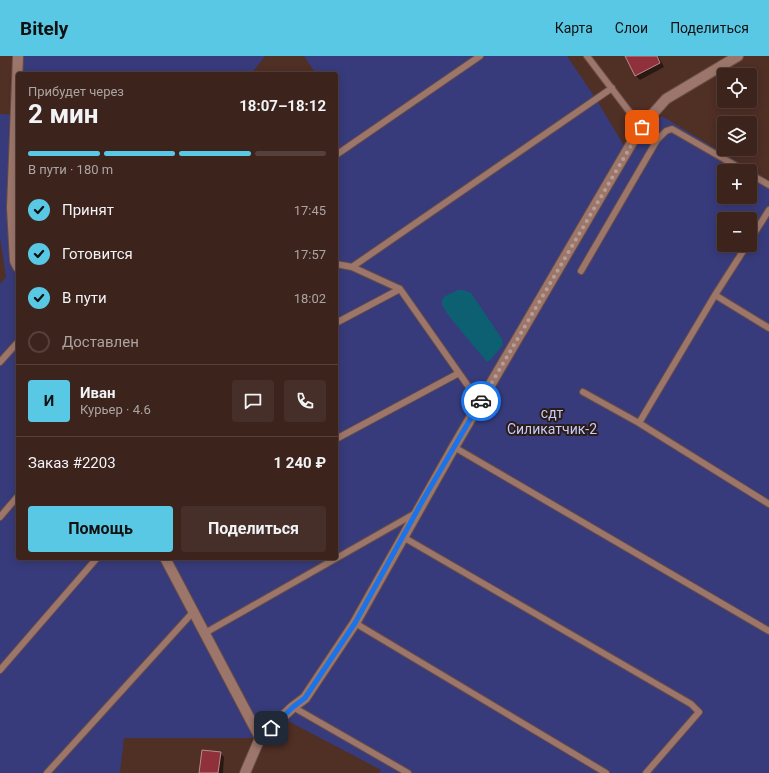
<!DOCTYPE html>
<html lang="ru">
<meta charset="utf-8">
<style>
body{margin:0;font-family:Roboto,sans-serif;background:#472f29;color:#f1f3f6;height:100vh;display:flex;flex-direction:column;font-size:15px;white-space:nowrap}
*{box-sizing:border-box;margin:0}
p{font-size:13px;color:#aca4a3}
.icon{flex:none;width:22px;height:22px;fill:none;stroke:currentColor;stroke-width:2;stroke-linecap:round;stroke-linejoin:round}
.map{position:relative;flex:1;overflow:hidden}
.sheet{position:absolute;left:16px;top:16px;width:322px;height:488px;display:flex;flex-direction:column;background:#3c231c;border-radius:4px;box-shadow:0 2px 10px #0003,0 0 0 1px #55403b}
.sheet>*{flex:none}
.buttons{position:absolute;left:717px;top:12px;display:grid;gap:8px}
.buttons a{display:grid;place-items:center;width:40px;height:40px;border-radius:4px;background:#3c231c;box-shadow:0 2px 10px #0003,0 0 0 1px #55403b;font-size:20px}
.pin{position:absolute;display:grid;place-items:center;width:34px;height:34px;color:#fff;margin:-17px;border-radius:8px;box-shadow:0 2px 6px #0006}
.courier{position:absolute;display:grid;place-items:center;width:40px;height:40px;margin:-20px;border:3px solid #1a73e8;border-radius:50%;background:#fff;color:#222;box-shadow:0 1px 5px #0007}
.summary em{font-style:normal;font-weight:700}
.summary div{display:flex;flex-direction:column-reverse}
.summary{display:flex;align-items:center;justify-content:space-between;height:68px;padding:0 12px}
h1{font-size:26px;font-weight:700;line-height:30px}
.bar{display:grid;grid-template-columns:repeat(4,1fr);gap:6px 4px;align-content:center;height:48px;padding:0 12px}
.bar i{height:5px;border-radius:3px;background:#55403b}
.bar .current{background:#59c8e5}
.bar p{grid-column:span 4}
.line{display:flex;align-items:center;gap:10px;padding:0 12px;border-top:1px solid #55403b}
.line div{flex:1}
.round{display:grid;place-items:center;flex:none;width:42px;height:42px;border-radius:4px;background:#472f29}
ol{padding:0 12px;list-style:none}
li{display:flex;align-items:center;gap:12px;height:44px}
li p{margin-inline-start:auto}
li .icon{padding:4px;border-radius:50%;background:#59c8e5;color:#111;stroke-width:4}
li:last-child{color:#aca4a3}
li i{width:22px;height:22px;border:2px solid #55403b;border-radius:50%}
.cta{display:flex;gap:8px;margin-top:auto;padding:8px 12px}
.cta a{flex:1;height:46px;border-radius:4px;background:#59c8e5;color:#111;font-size:16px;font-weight:700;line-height:46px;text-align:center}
.cta a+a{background:#472f29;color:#f1f3f6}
header{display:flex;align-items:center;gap:24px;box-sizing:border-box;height:56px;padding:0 20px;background:#59c8e5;color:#111}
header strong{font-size:19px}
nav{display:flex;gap:22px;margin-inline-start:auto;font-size:14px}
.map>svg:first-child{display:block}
.green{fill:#373b7b;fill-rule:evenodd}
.water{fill:#0d6072}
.shadow{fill:#0007}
.building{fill:#90303b;stroke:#b88d8e}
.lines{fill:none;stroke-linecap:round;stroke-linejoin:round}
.service-casing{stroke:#684d44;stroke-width:8}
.minor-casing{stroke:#684d44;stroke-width:12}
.service{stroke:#9d766b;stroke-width:6}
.minor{stroke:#9d766b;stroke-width:10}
.done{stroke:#b79e95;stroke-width:4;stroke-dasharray:0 7.2}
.route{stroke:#1a73e8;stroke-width:5}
.labels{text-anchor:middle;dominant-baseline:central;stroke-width:4;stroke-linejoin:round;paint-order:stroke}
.park-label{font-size:14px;fill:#c5ccf9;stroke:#2b1c17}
</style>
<header>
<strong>Bitely</strong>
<nav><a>Карта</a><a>Слои</a><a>Поделиться</a></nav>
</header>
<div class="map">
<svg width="769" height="717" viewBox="0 0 769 717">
<rect width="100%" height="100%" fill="#502f25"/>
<path class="green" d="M19 0H265L251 18H18Z
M304 0H567L596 43 626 93 662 60 769 125V717H379L381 714 271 656 252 682H124L120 717H0V228L6 221 0 182V58L18 59V502H336V18H316ZM724 115H750V141H724ZM724 163H750V189H724Z"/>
<path class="water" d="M458 234H463L471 237 502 283 503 289 490 304 487 306 448 259 442 249V244L445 240Z"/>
<path class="shadow" d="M626 0H658L664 11 640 24 636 20Z
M220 697 224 701 223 717H200Z"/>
<path class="building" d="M625 0H657L660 7 635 20Z
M202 694 221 696 218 717H199Z"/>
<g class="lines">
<g class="service-casing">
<path id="service" d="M587 0 641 71
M336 99 480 0
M750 118 769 129
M750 184 769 154
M336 208 352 211 400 233 480 347
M352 211 612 32
M581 215 657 84 666 75 672 73 745 115
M715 239 769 272
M336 267 400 233
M0 306 18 286
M583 336 639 367 769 448
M639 367 715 239 747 189
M336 383 459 317
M454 391 769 575
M0 461 18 440
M403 481 691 648 699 656 646 717
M355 567 606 717
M205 577 414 458
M0 614 97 502
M293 651 408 717
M47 717 194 555"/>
</g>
<g class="minor-casing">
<path id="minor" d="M18 211 15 205 12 152 18 0
M165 502 260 682
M245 717 260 682 293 651 305 642 355 567 454 391 641 71 666 43 738 0"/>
</g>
<use href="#service" class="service"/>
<use href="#minor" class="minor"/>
</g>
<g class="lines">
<path class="done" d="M481 345 642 71"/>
<path class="route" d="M271 672 293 651 305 642 355 567 423 444 481 345"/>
</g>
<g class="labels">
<g class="park-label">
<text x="552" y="357">сдт<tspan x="552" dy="16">Силикатчик-2</tspan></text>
</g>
</g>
</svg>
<div class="buttons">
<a><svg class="icon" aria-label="locate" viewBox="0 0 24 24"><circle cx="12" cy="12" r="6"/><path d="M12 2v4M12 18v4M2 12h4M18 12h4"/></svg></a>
<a><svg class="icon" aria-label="layers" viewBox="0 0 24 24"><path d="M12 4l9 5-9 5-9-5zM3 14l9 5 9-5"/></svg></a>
<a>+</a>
<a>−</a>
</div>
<div class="pin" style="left:642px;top:71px;background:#ea580c"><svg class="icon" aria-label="bag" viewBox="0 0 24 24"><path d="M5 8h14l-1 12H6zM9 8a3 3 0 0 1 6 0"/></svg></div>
<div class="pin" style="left:271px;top:672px;background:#1f2937"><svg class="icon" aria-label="home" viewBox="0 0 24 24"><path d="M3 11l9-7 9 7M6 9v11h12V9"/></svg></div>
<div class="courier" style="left:481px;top:345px"><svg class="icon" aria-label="car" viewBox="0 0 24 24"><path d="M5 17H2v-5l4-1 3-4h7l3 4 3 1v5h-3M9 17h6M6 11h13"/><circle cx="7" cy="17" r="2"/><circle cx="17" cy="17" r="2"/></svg></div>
<section class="sheet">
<div class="summary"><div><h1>2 мин</h1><p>Прибудет через</p></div><em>18:07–18:12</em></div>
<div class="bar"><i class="current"></i><i class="current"></i><i class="current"></i><i></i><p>В пути · 180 m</p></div>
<ol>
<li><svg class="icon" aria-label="check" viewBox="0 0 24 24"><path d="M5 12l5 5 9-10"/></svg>Принят<p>17:45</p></li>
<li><svg class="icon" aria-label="check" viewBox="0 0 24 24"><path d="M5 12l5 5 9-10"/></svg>Готовится<p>17:57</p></li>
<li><svg class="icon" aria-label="check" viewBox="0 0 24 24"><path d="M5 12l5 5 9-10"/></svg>В пути<p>18:02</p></li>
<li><i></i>Доставлен</li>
</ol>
<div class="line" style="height:72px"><b class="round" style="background:#59c8e5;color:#111">И</b><div><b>Иван</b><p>Курьер · 4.6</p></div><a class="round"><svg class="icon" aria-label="chat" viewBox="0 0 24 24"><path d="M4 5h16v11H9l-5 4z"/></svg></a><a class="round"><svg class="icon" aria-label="phone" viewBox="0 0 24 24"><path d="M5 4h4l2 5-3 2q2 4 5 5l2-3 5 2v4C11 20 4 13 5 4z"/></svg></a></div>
<div class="line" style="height:52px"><div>Заказ #2203</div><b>1 240 ₽</b></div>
<div class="cta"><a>Помощь</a><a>Поделиться</a></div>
</section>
</div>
